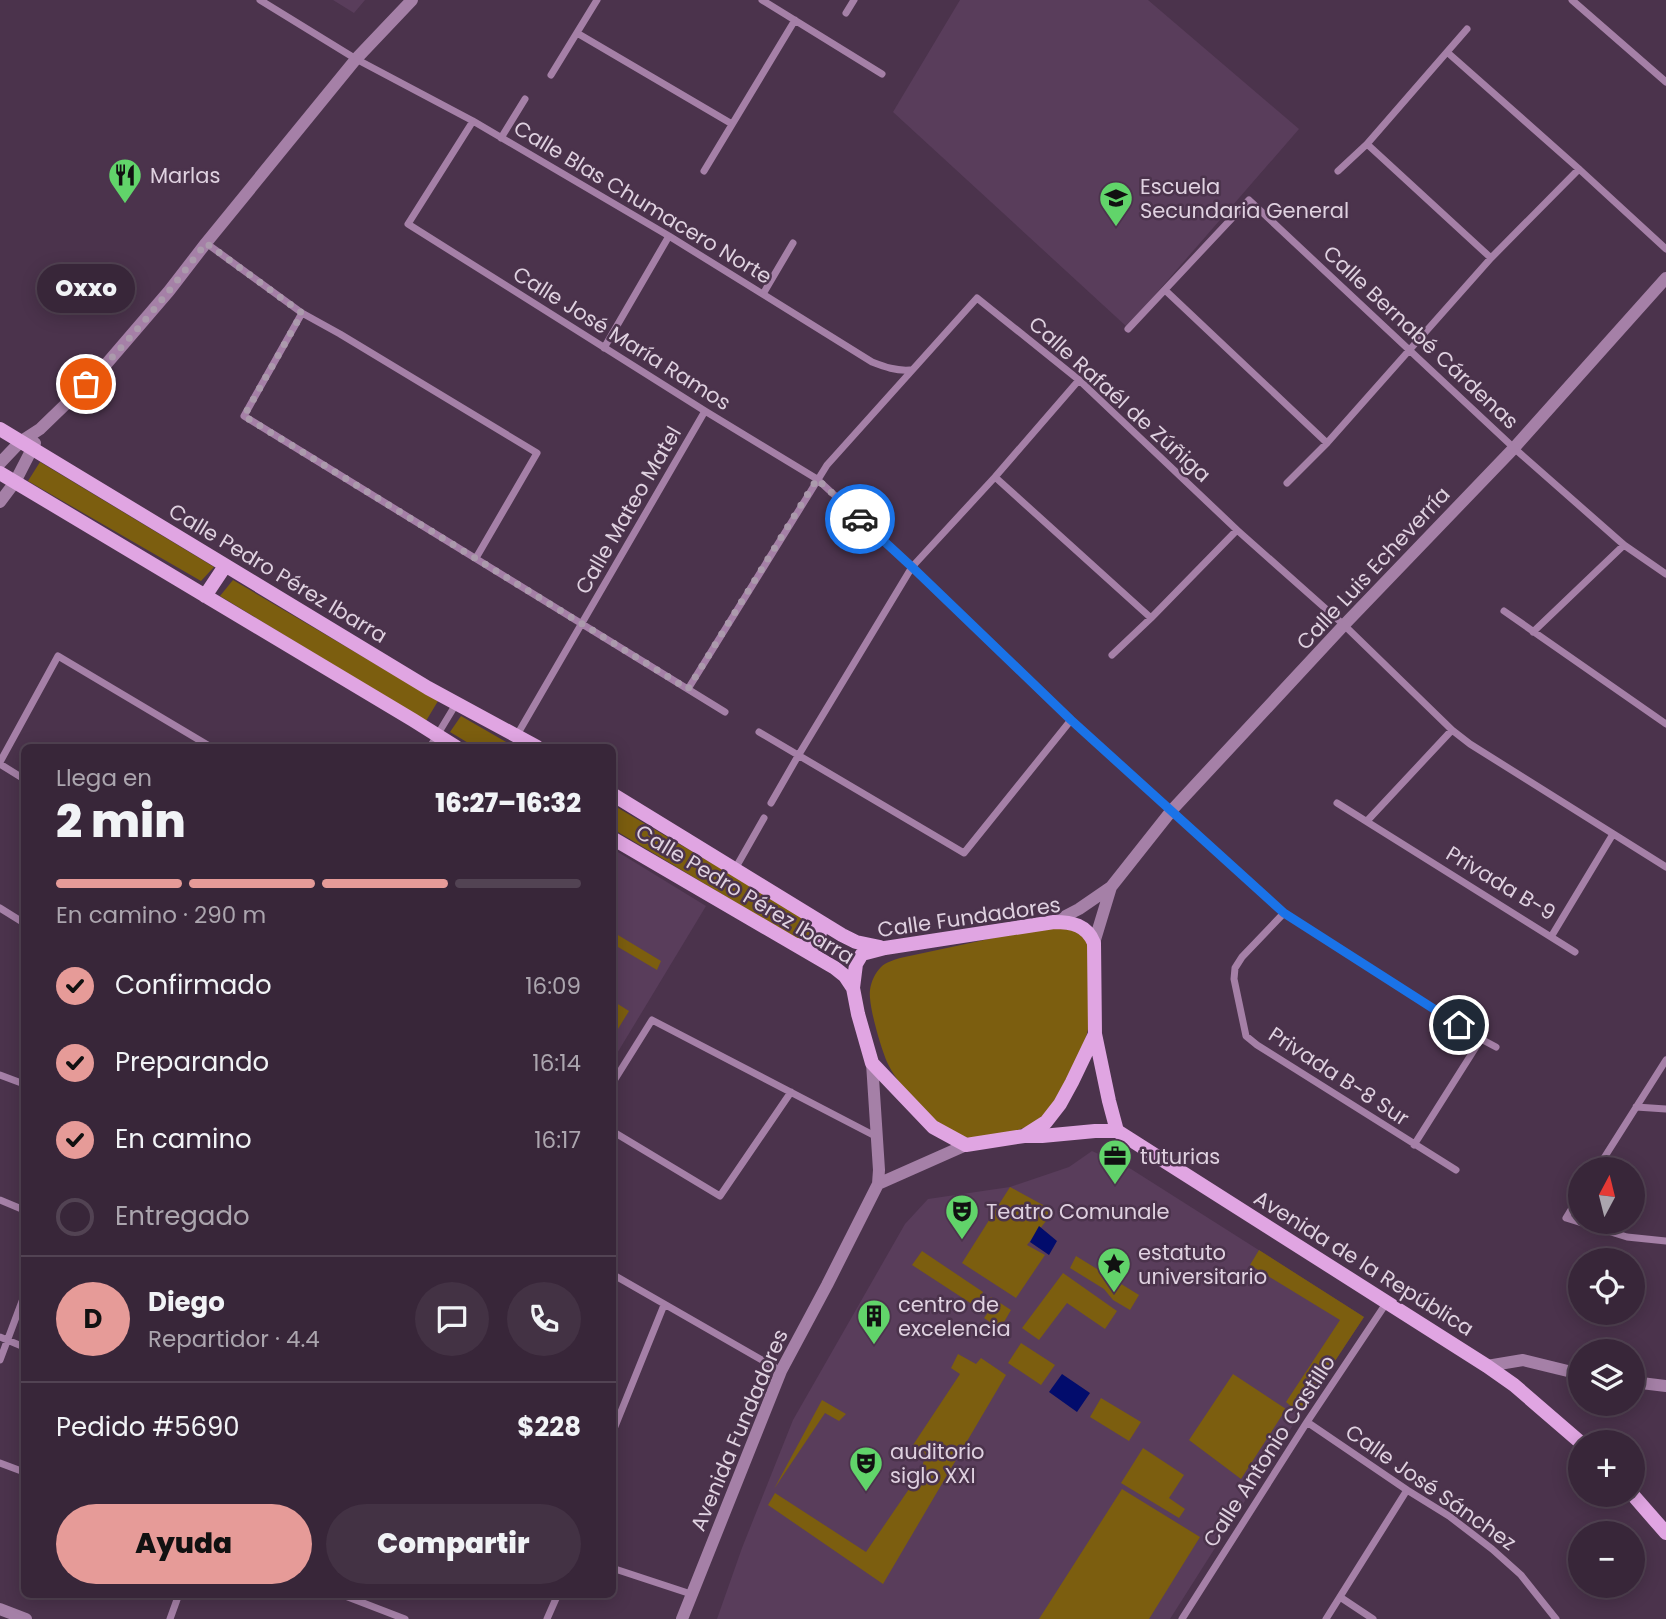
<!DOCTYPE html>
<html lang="es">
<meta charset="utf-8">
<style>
body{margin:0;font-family:Poppins,sans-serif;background:#433244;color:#f1f3f6;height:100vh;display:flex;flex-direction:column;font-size:26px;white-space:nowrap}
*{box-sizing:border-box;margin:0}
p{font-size:23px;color:#aba5ae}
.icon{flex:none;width:38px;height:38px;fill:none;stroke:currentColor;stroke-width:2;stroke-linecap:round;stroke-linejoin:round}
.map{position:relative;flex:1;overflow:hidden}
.panel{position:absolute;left:21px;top:744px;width:595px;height:854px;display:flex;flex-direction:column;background:#382639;border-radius:10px;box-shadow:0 4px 18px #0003,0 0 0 2px #524353}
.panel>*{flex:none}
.needle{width:46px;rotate:7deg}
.controls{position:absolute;left:1568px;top:1157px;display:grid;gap:14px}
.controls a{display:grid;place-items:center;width:77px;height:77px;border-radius:50%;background:#382639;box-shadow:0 4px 18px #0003,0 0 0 2px #524353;font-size:35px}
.pin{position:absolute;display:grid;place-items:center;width:60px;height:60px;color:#fff;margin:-30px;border:4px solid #fff;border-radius:50%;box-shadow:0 2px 7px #0007}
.courier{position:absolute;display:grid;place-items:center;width:70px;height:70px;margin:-35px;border:5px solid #1a73e8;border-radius:50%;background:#fff;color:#222;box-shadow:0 2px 9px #0007}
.bubble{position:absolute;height:49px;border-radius:24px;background:#382639;box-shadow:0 4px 18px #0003,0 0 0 2px #524353;font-size:23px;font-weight:800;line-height:49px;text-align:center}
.headline em{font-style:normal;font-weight:800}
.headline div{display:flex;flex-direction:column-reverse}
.headline{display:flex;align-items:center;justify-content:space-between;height:119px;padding:0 35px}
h1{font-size:46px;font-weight:800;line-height:52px}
.bar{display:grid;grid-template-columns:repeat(4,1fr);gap:10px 7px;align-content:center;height:84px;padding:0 35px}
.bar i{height:9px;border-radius:5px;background:#524353}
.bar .on{background:#e69b98}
.bar p{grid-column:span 4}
.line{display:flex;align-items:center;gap:18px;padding:0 35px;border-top:2px solid #524353}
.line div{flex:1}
.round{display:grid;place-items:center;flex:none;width:74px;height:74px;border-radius:37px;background:#433244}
ol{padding:0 35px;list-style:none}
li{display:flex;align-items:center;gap:21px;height:77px}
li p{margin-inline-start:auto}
li .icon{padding:7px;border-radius:50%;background:#e69b98;color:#111;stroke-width:4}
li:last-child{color:#aba5ae}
li i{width:38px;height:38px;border:4px solid #524353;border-radius:50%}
.cta{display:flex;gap:14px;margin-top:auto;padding:14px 35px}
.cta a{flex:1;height:80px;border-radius:42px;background:#e69b98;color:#111;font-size:28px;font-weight:800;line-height:80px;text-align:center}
.cta a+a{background:#433244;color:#f1f3f6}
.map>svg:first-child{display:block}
.built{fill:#593d5b}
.green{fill:#7c5e0f}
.water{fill:#020c6c}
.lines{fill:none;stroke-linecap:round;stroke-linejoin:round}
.minor{stroke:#a580a7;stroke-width:7}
.tertiary{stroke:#a580a7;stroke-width:12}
.secondary{stroke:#e0a5e2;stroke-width:14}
.done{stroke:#ab9aac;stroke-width:7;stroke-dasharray:0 12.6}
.route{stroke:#1a73e8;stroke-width:9}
.labels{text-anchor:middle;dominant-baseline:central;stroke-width:5;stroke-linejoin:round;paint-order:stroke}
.poi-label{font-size:21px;fill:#dfd1e0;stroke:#4b334c;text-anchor:start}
.street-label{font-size:21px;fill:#dfd1e0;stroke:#4b334c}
</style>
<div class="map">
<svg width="1666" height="1619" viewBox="0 0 1666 1619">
<rect width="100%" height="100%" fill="#4b334c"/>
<path class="built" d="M333 0H365L354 13Z
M960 0H1148L1299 129 1127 327 893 112Z
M613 849 706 906 613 1060Z
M1092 1151 1131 1169 1364 1317 1300 1414 1170 1619H717L742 1548 793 1420 905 1224 928 1199 1010 1187 1069 1167Z"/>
<path class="green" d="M40 462 214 567 201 581 28 481Z
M233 580 438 701 426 721 220 596Z
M461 716 515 747H475L450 732Z
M613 805 812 922 817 928 813 938 800 941 613 829Z
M1054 925 1075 928 1091 944C1090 971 1092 1001 1088 1029 1084 1051 1060 1097 1045 1114 1034 1125 1018 1131 1003 1134 985 1137 968 1142 951 1133 930 1122 897 1084 887 1062 881 1048 868 1005 870 990 871 982 875 973 881 967 886 962 894 960 900 958Z
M613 932 661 961 657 970 613 944Z
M613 1001 629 1011 613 1037Z
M1010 1187 1054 1211 1027 1245 1045 1255 1016 1298 962 1263Z
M1259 1250 1364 1317 1300 1414 1286 1402 1340 1320 1250 1265Z
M922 1251 983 1292 975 1306 912 1265Z
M1076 1256 1139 1295 1130 1310 1113 1300 1104 1289 1070 1268Z
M1063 1273 1117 1311 1105 1329 1067 1303 1039 1340 1022 1328Z
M991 1297 1011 1310 1000 1329 984 1318 989 1311 984 1308Z
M1021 1343 1055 1365 1041 1385 1008 1363Z
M958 1354 976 1364 981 1358 1006 1375 883 1584 768 1505 775 1493 866 1552 922 1470 925 1453 913 1445 960 1374 951 1368Z
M1233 1374 1286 1409 1241 1479 1189 1440Z
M1101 1398 1141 1422 1129 1441 1090 1417Z
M822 1400 846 1414 839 1421 825 1413 774 1489Z
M1143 1448 1184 1475 1169 1498 1185 1509 1179 1518 1121 1483Z
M1122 1489 1200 1537 1149 1619H1039Z"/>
<path class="water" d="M1039 1226 1057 1241 1049 1255 1030 1242Z
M1062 1374 1090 1393 1077 1412 1049 1392Z"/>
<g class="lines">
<path class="minor" d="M260 0 356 59 473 121 669 236 872 362C885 367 896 371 910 370
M762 0 882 74
M1572 0 1666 82
M846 13 854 0
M577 33 732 124
M1447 52 1579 169 1666 249
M551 75 597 0
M473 121 408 224 705 411 817 479 912 567 1071 720 1284 913 1481 1039 1496 1047
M501 138 525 99
M1367 144 1491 258
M704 171 795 20
M1338 171 1367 144 1467 29
M206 243 302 313 340 334 537 453 476 558
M1165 290 1327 443
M763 294 793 243
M302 313 244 416 725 712
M1128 329 1249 200 1514 448 1624 545 1666 574
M604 348 669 236
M995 477 1151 618
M1287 483 1327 443 1491 258 1579 169
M1504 611 1666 724
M1533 632 1624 545
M1112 655 1151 618 1237 530
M688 689 827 465 977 298 1079 380 1237 530 1344 625 1452 730 1470 744 1666 867
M759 732 964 853 1071 720
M517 735 705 411
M430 747 456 704
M0 762 58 656 211 747
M0 764 24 779
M771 803 798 756 912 567 995 477 1079 380
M1337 803 1575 952
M1367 821 1452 730
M735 869 764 818
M0 908 24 923
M1284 913 1242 957 1235 968 1234 979 1246 1036 1257 1045 1456 1170
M1551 937 1613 834
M0 1075 24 1084
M612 1084 652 1020 877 1137
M1636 1107 1666 1109
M612 1131 720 1196 791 1092
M1414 1145 1481 1039
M1597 1169 1666 1060
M1580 1195 1566 1218 1627 1237 1666 1241
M0 1200 24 1210
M612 1274 781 1371
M0 1337 24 1347
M0 1360 24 1296
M1307 1422 1407 1490 1449 1516 1492 1549 1521 1575 1556 1619
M612 1428 614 1429 664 1305
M0 1463 24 1472
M612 1568 691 1594
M340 1594 405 1619
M1340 1597 1373 1619
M170 1619 179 1594
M547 1619 558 1594
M1182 1619 1307 1422 1387 1302
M1326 1619 1407 1490"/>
<path class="tertiary" d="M0 463 20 442 40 429 102 369 169 291 206 243 356 59 412 0
M0 502 15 482 35 443
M1054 922 1079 909 1111 887 1172 810 1344 625 1514 448 1666 278
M1094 943 1111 887
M878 1184 966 1145
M1487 1366 1523 1360 1580 1374
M1633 1382 1666 1386
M0 1609 26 1619
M682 1619 781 1371 827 1285 878 1184 879 1170 872 1063"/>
<path class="secondary" d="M0 429 428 688 537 747
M0 473 413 720 456 747
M205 596 225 566
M612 794 842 935 856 942 880 947
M612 838 835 968 845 976 853 988
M798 945C811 950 821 942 820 929L814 919
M1095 1034 1109 1101 1117 1131
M1117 1131 1487 1366 1514 1385 1580 1442
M1024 1136 1046 1122 1060 1104 1072 1082 1095 1034 1094 943C1087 925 1072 922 1054 922L885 948 862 954 856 964 853 988 858 1014 872 1063 933 1127 966 1145 1024 1136H1042L1095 1131H1117
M1632 1494 1666 1533"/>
</g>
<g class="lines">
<path class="done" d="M86 384C130 341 169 292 206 243L302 313 244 416 688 689 817 479 860 519"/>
<path class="route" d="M860 519 912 567 1071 720 1284 913 1459 1025"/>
</g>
<defs>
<g id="restaurant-pin" transform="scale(1.75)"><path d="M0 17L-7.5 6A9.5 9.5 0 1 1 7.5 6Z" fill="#61d46a" stroke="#4b334c"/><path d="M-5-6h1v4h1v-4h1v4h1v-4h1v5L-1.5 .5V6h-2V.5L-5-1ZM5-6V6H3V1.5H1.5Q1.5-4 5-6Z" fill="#111"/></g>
<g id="school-pin" transform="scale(1.75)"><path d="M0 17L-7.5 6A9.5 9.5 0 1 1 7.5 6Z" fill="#61d46a" stroke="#4b334c"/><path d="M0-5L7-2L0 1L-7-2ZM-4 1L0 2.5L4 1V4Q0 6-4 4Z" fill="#111"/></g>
<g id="office-pin" transform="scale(1.75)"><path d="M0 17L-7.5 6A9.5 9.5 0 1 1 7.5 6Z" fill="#61d46a" stroke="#4b334c"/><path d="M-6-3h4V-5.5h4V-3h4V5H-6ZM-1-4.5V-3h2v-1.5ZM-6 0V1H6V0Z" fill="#111"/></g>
<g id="theatre-pin" transform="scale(1.75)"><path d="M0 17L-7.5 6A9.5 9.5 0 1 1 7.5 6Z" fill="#61d46a" stroke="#4b334c"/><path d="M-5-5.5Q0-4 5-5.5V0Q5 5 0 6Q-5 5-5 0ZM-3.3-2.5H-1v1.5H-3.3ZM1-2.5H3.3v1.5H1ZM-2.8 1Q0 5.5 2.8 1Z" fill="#111"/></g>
<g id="sight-pin" transform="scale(1.75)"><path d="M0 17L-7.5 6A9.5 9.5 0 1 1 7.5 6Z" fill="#61d46a" stroke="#4b334c"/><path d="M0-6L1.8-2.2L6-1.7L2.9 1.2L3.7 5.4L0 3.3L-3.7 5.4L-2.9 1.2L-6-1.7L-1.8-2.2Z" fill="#111"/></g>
<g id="building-pin" transform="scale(1.75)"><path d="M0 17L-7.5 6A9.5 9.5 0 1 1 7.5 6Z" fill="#61d46a" stroke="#4b334c"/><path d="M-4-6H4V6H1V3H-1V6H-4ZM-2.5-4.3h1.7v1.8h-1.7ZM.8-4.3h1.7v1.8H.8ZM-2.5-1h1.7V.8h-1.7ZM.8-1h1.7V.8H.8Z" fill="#111"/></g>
</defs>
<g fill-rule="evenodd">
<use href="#restaurant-pin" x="125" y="175"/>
<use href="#school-pin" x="1116" y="198"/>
<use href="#office-pin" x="1115" y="1156"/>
<use href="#theatre-pin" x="962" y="1211"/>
<use href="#sight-pin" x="1114" y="1264"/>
<use href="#building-pin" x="874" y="1316"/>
<use href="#theatre-pin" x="866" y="1463"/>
</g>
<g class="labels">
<g class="poi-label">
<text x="150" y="175">Marlas</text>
<text x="1140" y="186">Escuela<tspan x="1140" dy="24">Secundaria General</tspan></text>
<text x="1140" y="1156">tuturias</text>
<text x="986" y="1211">Teatro Comunale</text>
<text x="1138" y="1252">estatuto<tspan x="1138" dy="24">universitario</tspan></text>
<text x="898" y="1304">centro de<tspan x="898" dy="24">excelencia</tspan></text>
<text x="890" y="1451">auditorio<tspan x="890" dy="24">siglo XXI</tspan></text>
</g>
<g class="street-label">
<text transform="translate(643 202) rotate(31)">Calle Blas Chumacero Norte</text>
<text transform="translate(1421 337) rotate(43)">Calle Bernabé Cárdenas</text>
<text transform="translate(622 338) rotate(32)">Calle José María Ramos</text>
<text transform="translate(1120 399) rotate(42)">Calle Rafaél de Zúñiga</text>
<text transform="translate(628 510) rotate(-60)">Calle Mateo Matel</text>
<text transform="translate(1373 568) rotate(-47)">Calle Luis Echeverría</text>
<text transform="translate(278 573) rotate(31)">Calle Pedro Pérez Ibarra</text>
<text transform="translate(1501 883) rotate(31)">Privada B-9</text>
<text transform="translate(745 894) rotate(31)">Calle Pedro Pérez Ibarra</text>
<text transform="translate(969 917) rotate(-8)">Calle Fundadores</text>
<text transform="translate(1339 1076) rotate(33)">Privada B-8 Sur</text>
<text transform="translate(1364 1263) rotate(32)">Avenida de la República</text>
<text transform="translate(739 1430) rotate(-67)">Avenida Fundadores</text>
<text transform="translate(1269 1451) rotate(-57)">Calle Antonio Castillo</text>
<text transform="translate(1431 1487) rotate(35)">Calle José Sánchez</text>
</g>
</g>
</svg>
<div class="controls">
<a><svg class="needle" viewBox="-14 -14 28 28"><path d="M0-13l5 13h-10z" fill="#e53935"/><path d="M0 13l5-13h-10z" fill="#aba5ae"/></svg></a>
<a><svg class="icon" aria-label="locate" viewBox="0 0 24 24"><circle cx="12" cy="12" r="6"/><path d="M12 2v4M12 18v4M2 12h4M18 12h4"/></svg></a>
<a><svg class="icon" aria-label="layers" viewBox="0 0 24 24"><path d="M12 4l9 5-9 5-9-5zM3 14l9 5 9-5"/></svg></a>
<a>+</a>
<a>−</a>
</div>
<div class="pin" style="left:86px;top:384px;background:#ea580c"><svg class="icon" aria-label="bag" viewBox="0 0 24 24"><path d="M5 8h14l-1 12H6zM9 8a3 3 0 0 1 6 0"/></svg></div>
<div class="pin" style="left:1459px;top:1025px;background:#1f2937"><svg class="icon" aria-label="home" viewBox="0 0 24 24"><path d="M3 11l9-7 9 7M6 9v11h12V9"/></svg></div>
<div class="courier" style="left:860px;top:519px"><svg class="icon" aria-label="car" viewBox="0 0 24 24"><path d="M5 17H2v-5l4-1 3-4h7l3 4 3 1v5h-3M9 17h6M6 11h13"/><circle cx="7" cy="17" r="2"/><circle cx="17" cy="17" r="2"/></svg></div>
<div class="bubble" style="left:37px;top:264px;width:98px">Oxxo</div>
<section class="panel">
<div class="headline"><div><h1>2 min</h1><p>Llega en</p></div><em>16:27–16:32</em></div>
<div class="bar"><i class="on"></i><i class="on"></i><i class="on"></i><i></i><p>En camino · 290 m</p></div>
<ol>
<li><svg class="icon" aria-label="check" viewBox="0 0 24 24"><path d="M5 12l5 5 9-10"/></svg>Confirmado<p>16:09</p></li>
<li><svg class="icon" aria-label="check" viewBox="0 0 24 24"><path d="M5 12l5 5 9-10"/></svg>Preparando<p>16:14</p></li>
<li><svg class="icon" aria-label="check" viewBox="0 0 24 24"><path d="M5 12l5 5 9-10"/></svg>En camino<p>16:17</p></li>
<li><i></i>Entregado</li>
</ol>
<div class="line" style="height:126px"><b class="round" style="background:#e69b98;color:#111">D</b><div><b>Diego</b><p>Repartidor · 4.4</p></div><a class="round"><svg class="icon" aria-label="chat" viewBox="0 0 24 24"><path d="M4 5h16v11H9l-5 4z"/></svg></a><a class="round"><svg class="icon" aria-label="phone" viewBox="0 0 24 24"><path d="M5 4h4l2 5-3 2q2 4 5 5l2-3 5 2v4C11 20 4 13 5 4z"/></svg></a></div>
<div class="line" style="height:91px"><div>Pedido #5690</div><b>$228</b></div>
<div class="cta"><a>Ayuda</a><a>Compartir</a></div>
</section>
</div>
